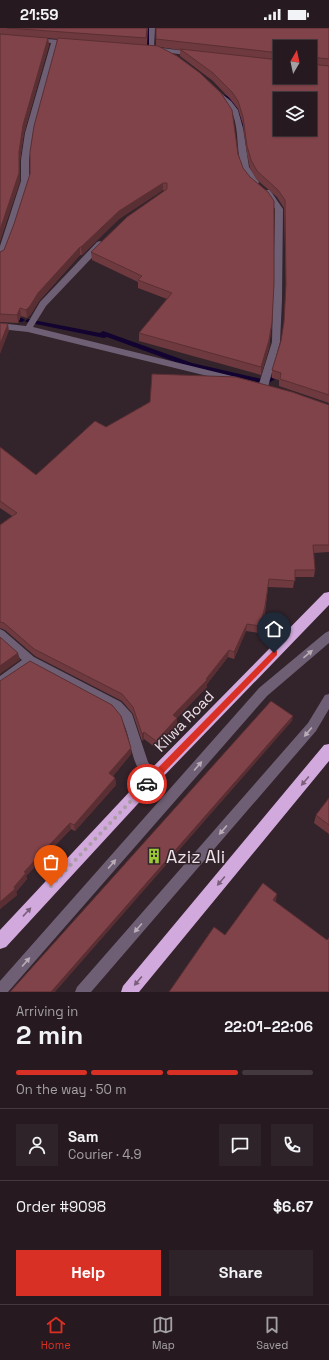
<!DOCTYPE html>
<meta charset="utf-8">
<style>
body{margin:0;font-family:"Space Grotesk",sans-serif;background:#2e2329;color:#f1f3f6;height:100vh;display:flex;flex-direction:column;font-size:15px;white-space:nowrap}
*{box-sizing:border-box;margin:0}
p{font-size:13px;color:#a4a1a5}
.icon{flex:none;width:22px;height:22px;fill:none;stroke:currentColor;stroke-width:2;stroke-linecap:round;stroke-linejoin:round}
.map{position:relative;height:964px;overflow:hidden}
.side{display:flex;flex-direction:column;background:#261a20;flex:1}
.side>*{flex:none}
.needle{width:26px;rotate:9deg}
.controls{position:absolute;left:273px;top:12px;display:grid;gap:8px}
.controls a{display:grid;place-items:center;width:44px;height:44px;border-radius:0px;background:#261a20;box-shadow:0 1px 3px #0004,0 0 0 1px #42383e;font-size:20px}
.pin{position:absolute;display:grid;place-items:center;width:34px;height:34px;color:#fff;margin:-41px -17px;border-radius:50% 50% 50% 0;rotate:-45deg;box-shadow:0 0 4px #0007}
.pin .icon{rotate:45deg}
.courier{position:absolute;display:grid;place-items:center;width:40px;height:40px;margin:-20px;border:3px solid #d93025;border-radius:50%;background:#fff;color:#222;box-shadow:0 1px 5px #0007}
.overview em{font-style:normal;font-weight:700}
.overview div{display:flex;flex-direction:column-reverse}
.overview{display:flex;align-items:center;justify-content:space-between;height:68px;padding:0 16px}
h1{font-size:26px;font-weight:700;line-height:30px}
.bar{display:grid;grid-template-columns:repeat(4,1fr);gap:6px 4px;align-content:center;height:48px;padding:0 16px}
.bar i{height:5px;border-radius:3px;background:#42383e}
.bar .selected{background:#d93025}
.bar p{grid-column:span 4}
.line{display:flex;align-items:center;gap:10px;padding:0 16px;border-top:1px solid #42383e}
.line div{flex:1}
.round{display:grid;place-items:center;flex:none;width:42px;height:42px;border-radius:0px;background:#2e2329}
.primary-button{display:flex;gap:8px;margin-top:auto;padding:8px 16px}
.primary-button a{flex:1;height:46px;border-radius:0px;background:#d93025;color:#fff;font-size:16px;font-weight:700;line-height:46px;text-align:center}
.primary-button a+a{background:#2e2329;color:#f1f3f6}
.status{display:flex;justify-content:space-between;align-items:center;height:28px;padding:0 20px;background:#261a20;direction:ltr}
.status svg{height:11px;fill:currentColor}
.dock{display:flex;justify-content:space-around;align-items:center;height:56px;border-top:1px solid #42383e;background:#261a20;font-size:11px;color:#a4a1a5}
.dock a{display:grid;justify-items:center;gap:2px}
.dock .selected{color:#d93025}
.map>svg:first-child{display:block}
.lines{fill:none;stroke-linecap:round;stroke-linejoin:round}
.stream{fill:#120330;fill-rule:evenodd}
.minor{fill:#6f5f74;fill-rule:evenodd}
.highway{fill:#d1a9dd;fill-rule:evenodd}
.wall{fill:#6e3a3f;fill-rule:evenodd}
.shaded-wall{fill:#5a2f33}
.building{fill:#804349;stroke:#5a2f33;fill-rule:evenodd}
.oneway{fill:#baadb8}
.oneway2{fill:#7a5f7b}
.route{fill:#d93025}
.done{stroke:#ab9ea5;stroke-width:4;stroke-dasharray:0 7.2}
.labels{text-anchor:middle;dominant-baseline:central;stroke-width:3;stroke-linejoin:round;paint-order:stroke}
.street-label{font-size:15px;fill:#ece1e6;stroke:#33232b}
.near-poi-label{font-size:18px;fill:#ece1e6;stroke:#33232b;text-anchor:start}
</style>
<div class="status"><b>21:59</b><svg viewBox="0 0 49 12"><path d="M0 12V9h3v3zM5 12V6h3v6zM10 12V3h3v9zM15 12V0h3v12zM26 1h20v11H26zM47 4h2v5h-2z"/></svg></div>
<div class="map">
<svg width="329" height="964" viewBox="0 0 329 964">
<rect width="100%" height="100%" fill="#33232b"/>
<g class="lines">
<path class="stream" d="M146 0H150L149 17 147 18 145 17Z
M222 67C237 67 245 91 243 103L238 102C238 86 235 79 222 69Z
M0 287 22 290 25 292 22 294 0 291Z
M28 291 100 305 103 303 192 335 266 352 272 349 275 351 267 356 189 339 107 309 104 310 26 294 25 293Z"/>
<path class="minor" d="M149 0H155L154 19 193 24 196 26 193 28 149 22Z
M36 10 70 13 73 15 70 17 58 16 33 105 29 132V153L14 203 4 229 0 232V218L21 153V132L25 105 51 15 34 13 33 12Z
M217 62 231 73 238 82 243 100 249 139 259 154 258 156H252C231 133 243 107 231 82 227 75 218 71 214 64Z
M264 162H270L283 181 282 272 280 314 268 359 263 362 258 359 272 314 275 181 263 164Z
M100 213 104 216 103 218 46 278 33 299 236 349 241 352 239 354 236 355 28 304 0 301V295L26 298 40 274 97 214Z
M0 601 4 603 34 629 121 674 132 686 148 734 159 749 157 753 153 755C131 746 132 712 123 694 121 689 116 685 113 682L31 638 0 659V648L22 632 0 613Z
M329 603V615L267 668 8 964H0V953L259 660 325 605Z
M329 666V681L316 703 91 964H75L77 959 308 695 325 667Z"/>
<path class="highway" d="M329 564V577L158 754 6 919 0 921V902L148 744 324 565Z
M329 716V733L139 964H121L123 958 324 717Z"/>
</g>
<path class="wall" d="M0 0H148L147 17 156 18V11L329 0V375L279 358V352L272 350V342L281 313 284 298 286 264 284 180 277 169 256 151 250 140 247 126 243 97 238 81 231 72 213 53 180 28V22L160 19 238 126 272 294 269 320 261 347 139 313V305L167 271 138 260V254L92 232 91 224 165 163 163 162 119 191 82 227H80L39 273 31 286 27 290 21 288 18 295 0 294V224L4 222 14 196 30 146 57 11 48 10 49 17 24 105 20 132V153L0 213ZM280 19 310 49H280Z
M329 377V524L314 525 315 542 314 549H295L293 560 268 559 265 585 259 605 246 603 234 631 228 629 207 656V659L177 690V697L156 720 144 711 142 713 133 686 122 673 35 628 5 602 0 600V497L12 488 0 480V419L36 447 106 399Z
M0 653 131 726 113 748 115 750 116 757 75 803 71 801 26 848 27 851 16 864 17 867 0 881Z
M329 770V806L314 795 316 787Z"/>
<path class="shaded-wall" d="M48 10 49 17 24 105 20 132V153L0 213V202L19 124 23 97Z
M163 155V162L119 191 82 227 81 219 119 183Z
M80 219V227L39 273 31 286 27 290 26 282 38 265Z
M20 280 21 288 18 295 17 287Z
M272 294 269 320 261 347V339Z
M8 296 9 303 0 326V316Z
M265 578V585L259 605 260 598Z
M247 596 246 603 234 631V624Z
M229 622 228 629 207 656V659L173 694V687L206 651Z
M18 625 20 632 0 646V638Z
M293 688 292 693 55 964H51Z
M177 690V697L156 720V713Z
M144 704V711L142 713V706Z
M131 720V726L110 752 109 745Z
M115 750 116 757 75 803 74 797Z
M70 795 71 801 26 848 27 851 16 864 17 867 0 881V874L14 859 24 844Z
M277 866 276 873 271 879 273 872Z"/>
<path class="building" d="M7 0H147L146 10Z
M156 0H329V31L311 29 310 32V19H280V25L156 11Z
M0 6 48 10 23 97 19 124V145L0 202Z
M58 10 158 18 177 28 200 45 221 65 232 82 238 126 243 140 250 149 268 164 274 173V256L272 294 269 312 261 339 139 305 172 265 138 252 142 248 91 224 127 189 167 161V155H163L119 183 81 219H80L38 265 30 278 26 282 20 280 17 287 0 286V224L4 222 14 196 30 146V124L34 98Z
M180 21 280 32V49H310V35L311 36 329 38V367L280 351 281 345 272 342 281 313 284 294 286 256 285 172 278 162 257 143 251 132 247 118 243 89 238 73 232 64 213 45ZM280 71H310V101H280Z
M0 295 8 296 0 316Z
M152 346 236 349 292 364 329 377V517H313L315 542H295V553L269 551 265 578 260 598 247 596 234 624 229 622 206 651 207 652 173 687 177 690 156 713 144 704 142 706 133 679 122 666 34 621 4 595 0 594V497L17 485 0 473V419L36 447 95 393 106 399 150 374Z
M0 609 18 625 0 638Z
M30 633 112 677 121 688 131 720 109 745 115 750 74 797 70 795 24 844 26 845 14 859 15 861 0 874V653Z
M271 673 293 688 51 964H10Z
M329 770V797L316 787Z
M263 855 277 866 273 872 327 912 329 910V964H169L214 899 225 907Z"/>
<defs><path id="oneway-solid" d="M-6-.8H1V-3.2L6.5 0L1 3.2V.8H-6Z"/></defs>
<g class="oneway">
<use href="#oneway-solid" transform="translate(308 626) rotate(-40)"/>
<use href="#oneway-solid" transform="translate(308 704) rotate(130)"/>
<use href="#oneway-solid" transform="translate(198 738) rotate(-49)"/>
<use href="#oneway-solid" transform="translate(223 802) rotate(131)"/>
<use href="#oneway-solid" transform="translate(112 836) rotate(-49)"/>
<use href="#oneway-solid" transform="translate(138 900) rotate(131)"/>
<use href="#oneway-solid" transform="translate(26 934) rotate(-49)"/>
</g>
<g class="oneway2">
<use href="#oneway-solid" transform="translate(305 753) rotate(130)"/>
<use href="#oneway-solid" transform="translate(221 853) rotate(130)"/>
<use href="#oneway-solid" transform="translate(27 884) rotate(-47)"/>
<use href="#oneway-solid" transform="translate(138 953) rotate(130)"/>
</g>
<path class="route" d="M274 622 277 623V627L150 759H144V754Z"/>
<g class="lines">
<path class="done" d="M51 858 147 756"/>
</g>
<defs>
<g id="building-bare" transform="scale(1.2)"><path d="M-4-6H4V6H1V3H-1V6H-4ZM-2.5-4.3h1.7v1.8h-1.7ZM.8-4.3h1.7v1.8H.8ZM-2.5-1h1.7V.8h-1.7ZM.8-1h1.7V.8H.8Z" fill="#9acb34" stroke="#33232b" stroke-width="2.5" paint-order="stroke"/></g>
</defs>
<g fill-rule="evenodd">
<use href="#building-bare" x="154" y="828"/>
</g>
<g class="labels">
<g class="street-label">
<text transform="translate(184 693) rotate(-46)">Kilwa Road</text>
</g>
<g class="near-poi-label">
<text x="166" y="828">Aziz Ali</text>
</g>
</g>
</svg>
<div class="controls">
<a><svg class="needle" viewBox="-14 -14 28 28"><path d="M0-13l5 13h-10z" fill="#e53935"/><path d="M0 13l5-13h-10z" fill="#a4a1a5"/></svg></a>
<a><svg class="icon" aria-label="layers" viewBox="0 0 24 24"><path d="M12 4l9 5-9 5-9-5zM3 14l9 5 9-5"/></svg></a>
</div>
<div class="pin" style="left:51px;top:858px;background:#ea580c"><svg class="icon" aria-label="bag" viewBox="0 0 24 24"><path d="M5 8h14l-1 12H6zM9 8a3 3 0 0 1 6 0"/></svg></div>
<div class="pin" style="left:274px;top:625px;background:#1f2937"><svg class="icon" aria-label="home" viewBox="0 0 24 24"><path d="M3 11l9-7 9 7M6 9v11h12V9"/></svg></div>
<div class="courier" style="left:147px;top:756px"><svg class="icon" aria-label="car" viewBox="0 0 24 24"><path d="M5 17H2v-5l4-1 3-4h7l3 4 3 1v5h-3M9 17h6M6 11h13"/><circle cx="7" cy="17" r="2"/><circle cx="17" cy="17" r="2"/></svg></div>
</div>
<section class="side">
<div class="overview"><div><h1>2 min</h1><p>Arriving in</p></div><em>22:01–22:06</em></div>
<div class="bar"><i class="selected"></i><i class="selected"></i><i class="selected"></i><i></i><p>On the way · 50 m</p></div>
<div class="line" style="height:72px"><a class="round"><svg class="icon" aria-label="person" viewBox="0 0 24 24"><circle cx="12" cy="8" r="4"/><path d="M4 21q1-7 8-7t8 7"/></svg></a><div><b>Sam</b><p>Courier · 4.9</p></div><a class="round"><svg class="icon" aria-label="chat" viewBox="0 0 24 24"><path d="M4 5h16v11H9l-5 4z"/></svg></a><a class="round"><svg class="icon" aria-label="phone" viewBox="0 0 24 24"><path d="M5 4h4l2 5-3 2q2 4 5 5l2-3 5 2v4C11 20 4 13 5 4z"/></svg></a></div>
<div class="line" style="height:52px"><div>Order #9098</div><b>$6.67</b></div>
<div class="primary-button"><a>Help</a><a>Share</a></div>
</section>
<nav class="dock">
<a class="selected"><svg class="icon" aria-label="home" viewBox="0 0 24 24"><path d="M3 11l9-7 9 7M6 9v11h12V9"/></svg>Home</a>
<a><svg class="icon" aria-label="map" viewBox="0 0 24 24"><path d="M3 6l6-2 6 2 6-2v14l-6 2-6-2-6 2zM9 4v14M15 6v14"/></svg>Map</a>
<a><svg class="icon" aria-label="saved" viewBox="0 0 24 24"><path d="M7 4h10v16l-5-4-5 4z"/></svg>Saved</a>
</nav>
